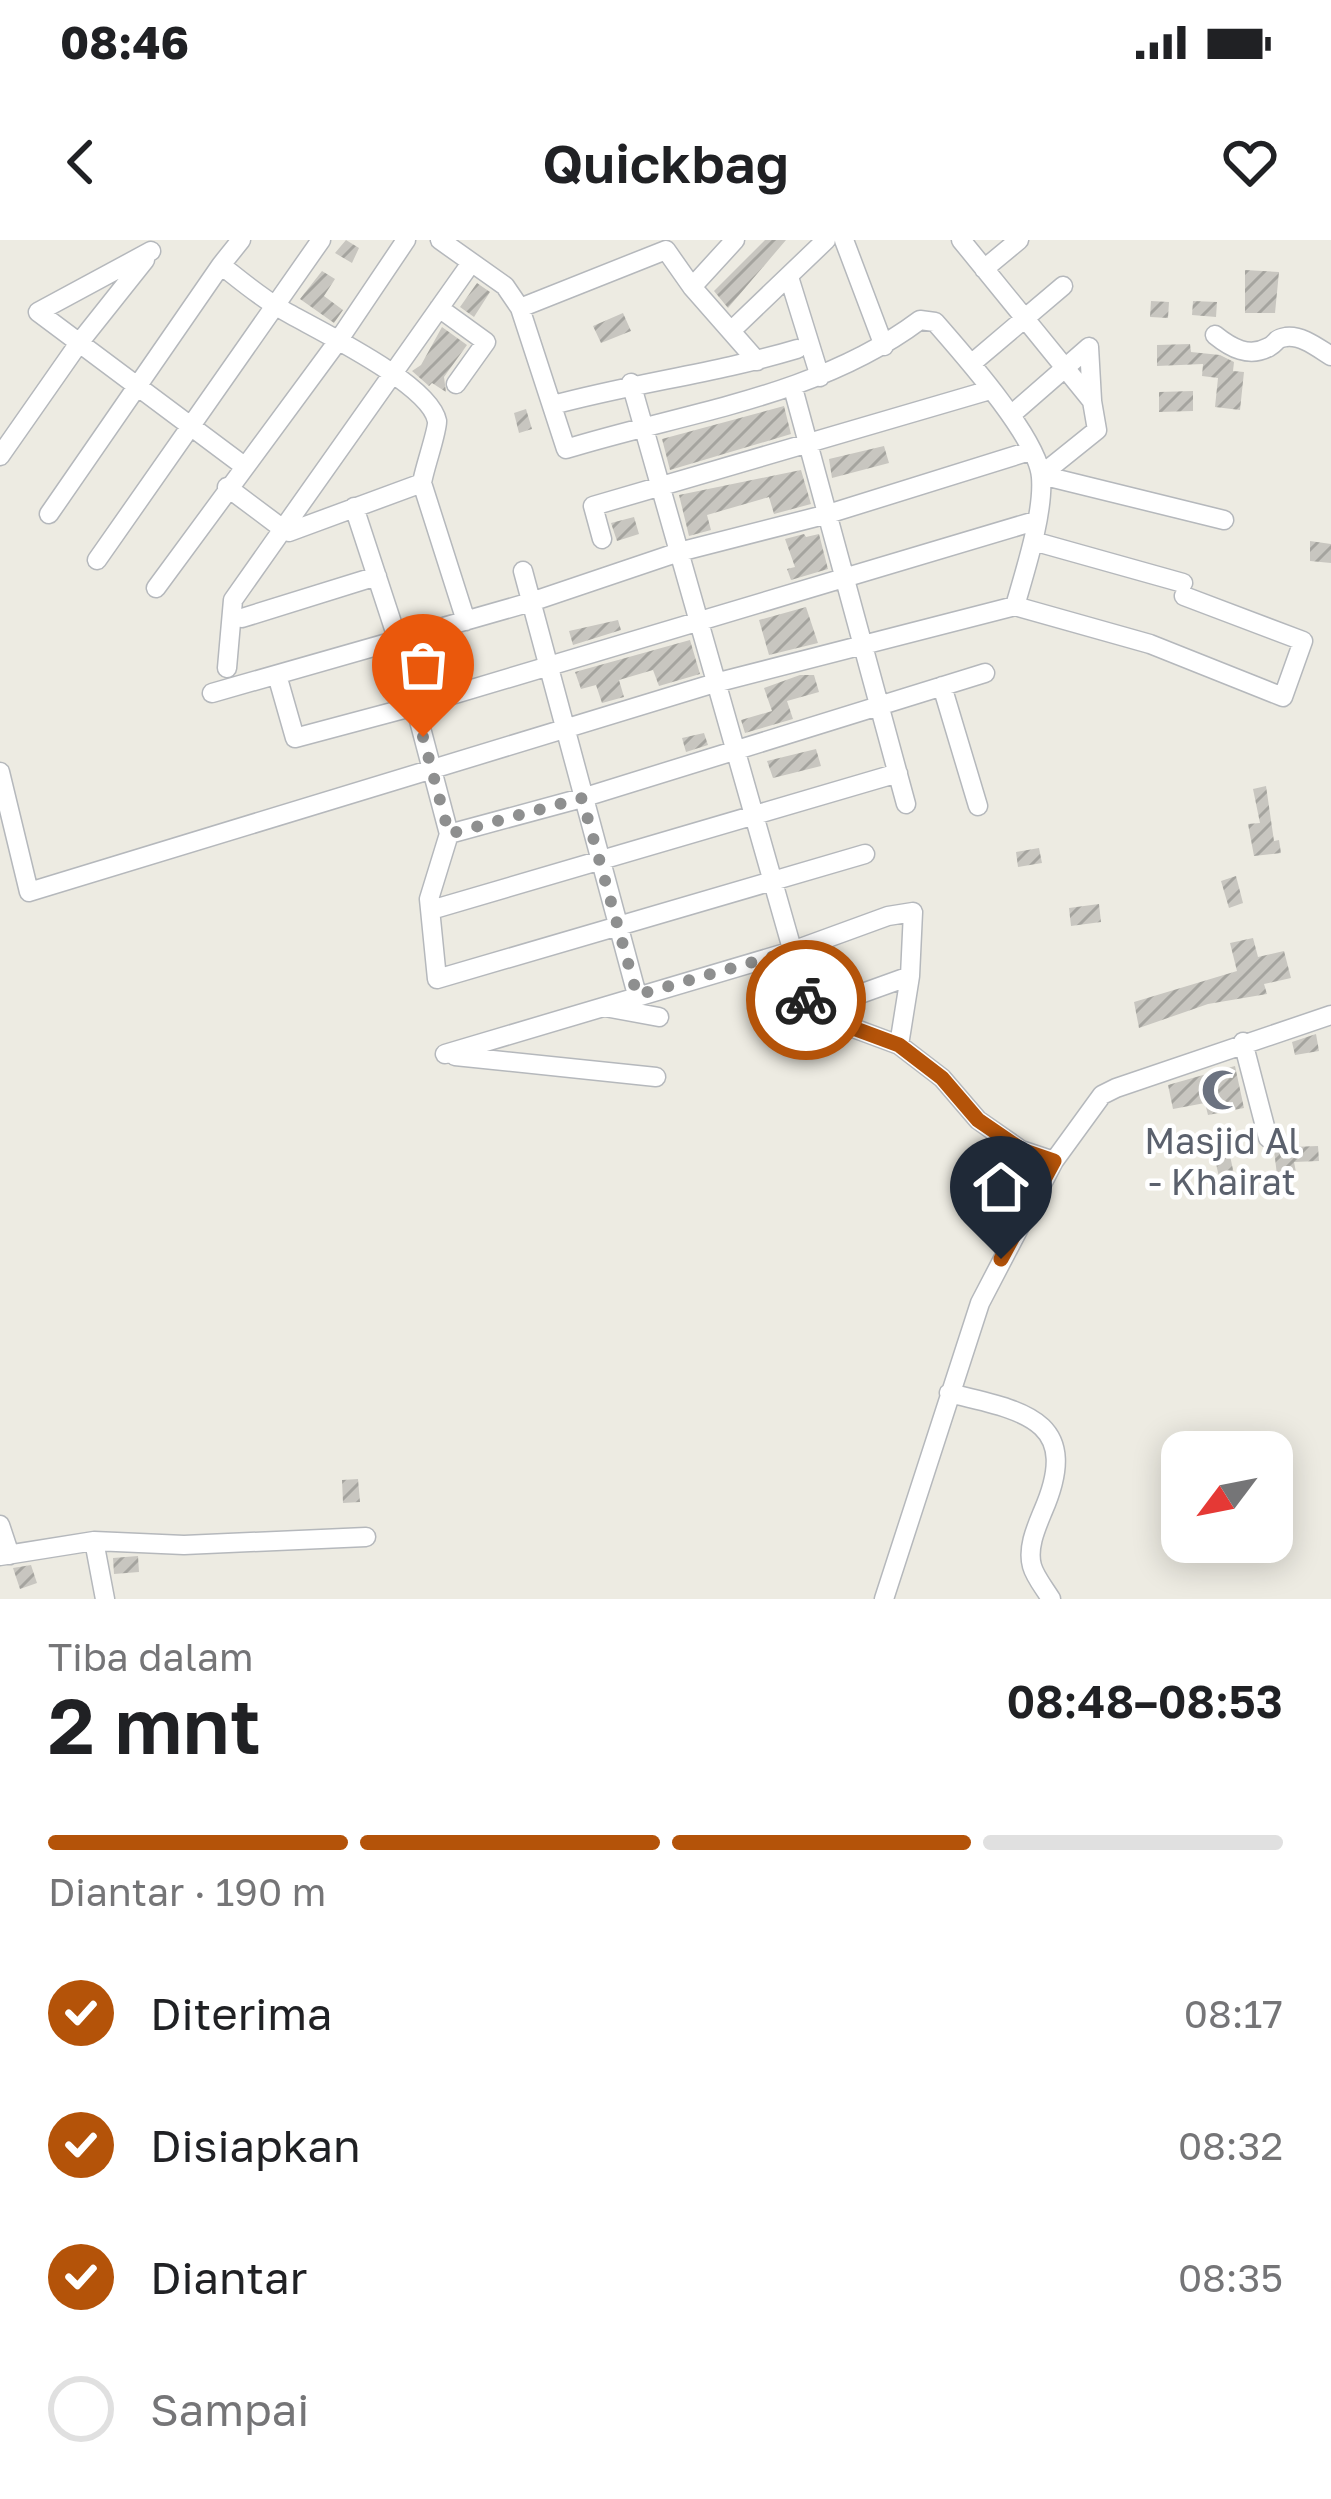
<!DOCTYPE html>
<html lang="id">
<meta charset="utf-8">
<style>
body{margin:0;font-family:"Golos Text",sans-serif;background:#f2f2f2;color:#202124;height:100vh;display:flex;flex-direction:column;font-size:45px;white-space:nowrap}
*{box-sizing:border-box;margin:0}
p{font-size:39px;color:#757577}
.icon{flex:none;width:66px;height:66px;fill:none;stroke:currentColor;stroke-width:2;stroke-linecap:round;stroke-linejoin:round}
.map{position:relative;height:1359px;overflow:hidden}
.sheet{display:flex;flex-direction:column;background:#fff;flex:1}
.sheet>*{flex:none}
.needle{width:78px;rotate:238deg}
.fabs{position:absolute;left:1161px;top:1191px;display:grid;gap:24px}
.fabs a{display:grid;place-items:center;width:132px;height:132px;border-radius:24px;background:#fff;box-shadow:0 6px 30px #0003;font-size:60px}
.pin{position:absolute;display:grid;place-items:center;width:102px;height:102px;color:#fff;margin:-123px -51px;border-radius:50% 50% 50% 0;rotate:-45deg;box-shadow:0 0 12px #0007}
.pin .icon{rotate:45deg}
.courier{position:absolute;display:grid;place-items:center;width:120px;height:120px;margin:-60px;border:9px solid #b45309;border-radius:50%;background:#fff;color:#222;box-shadow:0 3px 15px #0007}
.summary em{font-style:normal;font-weight:600}
.summary div{display:flex;flex-direction:column-reverse}
.summary{display:flex;align-items:center;justify-content:space-between;height:204px;padding:0 48px}
h1{font-size:78px;font-weight:600;line-height:90px}
.bar{display:grid;grid-template-columns:repeat(4,1fr);gap:18px 12px;align-content:center;height:144px;padding:0 48px}
.bar i{height:15px;border-radius:9px;background:#e0e0e0}
.bar .selected{background:#b45309}
.bar p{grid-column:span 4}
ol{padding:0 48px;list-style:none}
li{display:flex;align-items:center;gap:36px;height:132px}
li p{margin-inline-start:auto}
li .icon{padding:12px;border-radius:50%;background:#b45309;color:#fff;stroke-width:4}
li:last-child{color:#757577}
li i{width:66px;height:66px;border:6px solid #e0e0e0;border-radius:50%}
.status{display:flex;justify-content:space-between;align-items:center;height:84px;padding:0 60px;background:#fff;direction:ltr}
.status svg{height:33px;fill:currentColor}
header{display:flex;justify-content:space-between;align-items:center;height:156px;padding:0 48px;background:#fff;font-size:54px;font-weight:600}
.map>svg:first-child{display:block}
.building{fill:url(#building-hatch)}
.lines{fill:none;stroke-linecap:round;stroke-linejoin:round}
.street-casing{stroke:#b5b8bc;stroke-width:21}
.street{stroke:#fff;stroke-width:18}
.done{stroke:#8e8f8f;stroke-width:12;stroke-dasharray:0 21.6}
.route{stroke:#b45309;stroke-width:15}
.labels{text-anchor:middle;dominant-baseline:central;stroke-width:9;stroke-linejoin:round;paint-order:stroke}
.worship-label{font-size:36px;fill:#5b616d;stroke:#fff}
</style>
<div class="status"><b>08:46</b><svg viewBox="0 0 49 12"><path d="M0 12V9h3v3zM5 12V6h3v6zM10 12V3h3v9zM15 12V0h3v12zM26 1h20v11H26zM47 4h2v5h-2z"/></svg></div>
<header><svg class="icon" aria-label="back" viewBox="0 0 24 24"><path d="M15 5l-7 7 7 7"/></svg>Quickbag<svg class="icon" aria-label="heart" viewBox="0 0 24 24"><path d="M12 20l-8-8c-3-5 5-10 8-4 3-6 11-1 8 4z"/></svg></header>
<div class="map">
<svg width="1331" height="1359" viewBox="0 0 1331 1359">
<defs>
<pattern id="building-hatch" width="6" height="6" patternUnits="userSpaceOnUse" patternTransform="scale(3)"><rect width="6" height="6" fill="#c8c6c0"/><path d="M-1 1l2-2M0 6l6-6M5 7l2-2" fill="none" stroke="#a5a49f"/></pattern>
</defs>
<rect width="100%" height="100%" fill="#edebe2"/>
<path class="building" d="M346 0 359 8 352 23 335 13Z
M765 0H786L728 68 714 51Z
M1245 30 1279 32 1275 73H1245Z
M322 31 335 39 324 56 343 70 334 83 300 59Z
M477 43 490 52 474 77 460 67Z
M1151 61 1169 62 1168 78 1150 77Z
M1193 61 1217 62 1216 77 1192 75Z
M623 73 631 91 601 103 593 86Z
M442 87 467 105 444 137 446 152 432 143 429 146 412 131 421 125Z
M1190 104 1191 112 1220 115 1234 122 1233 131 1244 132 1240 170 1215 167 1218 138 1202 136 1203 124 1157 126V105Z
M1193 151V171L1159 172V152Z
M784 166 791 194 670 230 662 199Z
M526 169 532 189 519 193 514 173Z
M884 206 889 223 832 238 829 219Z
M801 230 811 264 774 274 769 257 707 275 711 290 689 296 679 255Z
M634 277 639 294 617 301 611 283Z
M804 294 806 297 819 294 828 329 791 340 787 329 795 327 785 299Z
M1310 301 1331 304V323L1310 321Z
M806 367 818 403 769 415 759 380Z
M618 380 621 390 573 405 569 391Z
M690 400 700 434 659 446 653 430 619 440 624 457 602 463 596 445 581 449 575 432Z
M800 435H814L819 452 787 461 793 479 745 493 741 480 772 471 764 448Z
M704 493 708 505 686 512 682 498Z
M816 509 821 526 773 538 767 521Z
M1266 546 1274 601 1279 600 1281 613 1254 616 1248 584 1260 583 1253 549Z
M1039 608 1042 623 1018 627 1016 612Z
M1236 636 1243 663 1229 668 1221 641Z
M1099 664 1101 682 1071 686 1069 668Z
M1253 698 1258 717 1284 711 1291 738 1264 744 1267 754 1208 764 1139 788 1134 762 1237 731 1230 703Z
M1316 794 1319 811 1295 815 1292 802Z
M1235 826 1244 868 1208 875 1205 863 1173 869 1168 845Z
M1291 899 1292 907 1318 906 1319 921 1294 922 1296 932 1277 935 1274 910 1281 900Z
M1229 911 1235 939 1220 942 1214 914Z
M358 1239 360 1262 343 1263 342 1240Z
M138 1316 139 1332 114 1334 113 1318Z
M31 1325 37 1343 20 1349 13 1328Z"/>
<g class="lines">
<g class="street-casing">
<path id="street" d="M440 0 505 46 520 68 566 209C686 172 817 157 920 80L935 82C962 113 1038 198 1041 237 1044 273 1025 331 1015 366
M844 0 884 106
M961 0 1092 161 1097 190 1041 235
M151 11 38 72 244 226
M984 29 1019 0
M789 37 820 137
M692 47 735 0
M439 68 486 102 456 144
M520 68 666 10 692 47 757 121
M731 91 826 0
M1215 95C1231 108 1249 118 1269 107 1279 101 1274 99 1286 97 1302 95 1318 108 1331 116
M971 124 1063 46
M631 143 810 772
M793 148 906 564
M553 165C634 143 717 133 797 109
M1011 175 1089 107 1092 160
M0 216 79 103 145 20
M1041 235 1224 280
M422 243 466 381
M227 247 283 289 471 23
M354 267 398 401 449 594 582 558 985 433
M49 274 221 25
M602 299 593 266 990 150
M1033 301 1183 343
M97 320 321 0
M523 331 637 755
M156 348 338 101 406 0
M242 378 377 336
M227 428 233 360 283 289 289 292 422 243C424 229 438 190 437 181 430 143 315 89 281 69 260 57 240 40 221 25L241 0
M277 435 295 498 415 466 1035 281
M942 446 978 566
M212 453 531 362 679 312 828 274 1030 211
M0 532 29 652 715 443 1015 366 1150 404 1283 457 1303 401 1184 356
M449 594 429 659 437 739 865 614
M431 670 898 533
M605 767 659 777
M810 772 899 805 942 838 978 880 1021 910 1054 921
M810 772 910 736
M1243 802 1268 898
M445 814 792 711 888 676 913 672 910 736 899 805
M455 816 656 837
M949 1153C1023 1171 1083 1179 1043 1271 1036 1288 1027 1308 1032 1326 1035 1337 1045 1349 1051 1359
M0 1285 10 1315
M94 1301 184 1305 366 1297
M0 1316 94 1301 105 1359
M884 1359 980 1063 1054 921 1102 855 1116 848 1331 775"/>
</g>
<use href="#street" class="street"/>
</g>
<g class="lines">
<path class="done" d="M423 497 449 594 582 558 637 755 792 711 806 760"/>
<path class="route" d="M806 760 810 772 899 805 942 838 978 880 1022 910 1054 921 1001 1019"/>
</g>
<defs>
<g id="mosque-bare" transform="scale(3.24)"><path d="M3.5-4.9A6 6 0 1 0 3.5 4.9A5 5 0 1 1 3.5-4.9Z" fill="#6b7280" stroke="#fff" stroke-width="2.5" paint-order="stroke"/></g>
</defs>
<g fill-rule="evenodd">
<use href="#mosque-bare" x="1222" y="850"/>
</g>
<g class="labels">
<g class="worship-label">
<text x="1222" y="900">Masjid Al<tspan x="1222" dy="41">- Khairat</tspan></text>
</g>
</g>
</svg>
<div class="fabs">
<a><svg class="needle" viewBox="-14 -14 28 28"><path d="M0-13l5 13h-10z" fill="#e53935"/><path d="M0 13l5-13h-10z" fill="#757577"/></svg></a>
</div>
<div class="pin" style="left:423px;top:497px;background:#ea580c"><svg class="icon" aria-label="bag" viewBox="0 0 24 24"><path d="M5 8h14l-1 12H6zM9 8a3 3 0 0 1 6 0"/></svg></div>
<div class="pin" style="left:1001px;top:1019px;background:#1f2937"><svg class="icon" aria-label="home" viewBox="0 0 24 24"><path d="M3 11l9-7 9 7M6 9v11h12V9"/></svg></div>
<div class="courier" style="left:806px;top:760px"><svg class="icon" aria-label="bike" viewBox="0 0 24 24"><circle cx="6" cy="16" r="4"/><circle cx="18" cy="16" r="4"/><path d="M6 16l4-8h5l3 8M10 8l3 8H6M13 5h3"/></svg></div>
</div>
<section class="sheet">
<div class="summary"><div><h1>2 mnt</h1><p>Tiba dalam</p></div><em>08:48–08:53</em></div>
<div class="bar"><i class="selected"></i><i class="selected"></i><i class="selected"></i><i></i><p>Diantar · 190 m</p></div>
<ol>
<li><svg class="icon" aria-label="check" viewBox="0 0 24 24"><path d="M5 12l5 5 9-10"/></svg>Diterima<p>08:17</p></li>
<li><svg class="icon" aria-label="check" viewBox="0 0 24 24"><path d="M5 12l5 5 9-10"/></svg>Disiapkan<p>08:32</p></li>
<li><svg class="icon" aria-label="check" viewBox="0 0 24 24"><path d="M5 12l5 5 9-10"/></svg>Diantar<p>08:35</p></li>
<li><i></i>Sampai</li>
</ol>
</section>
